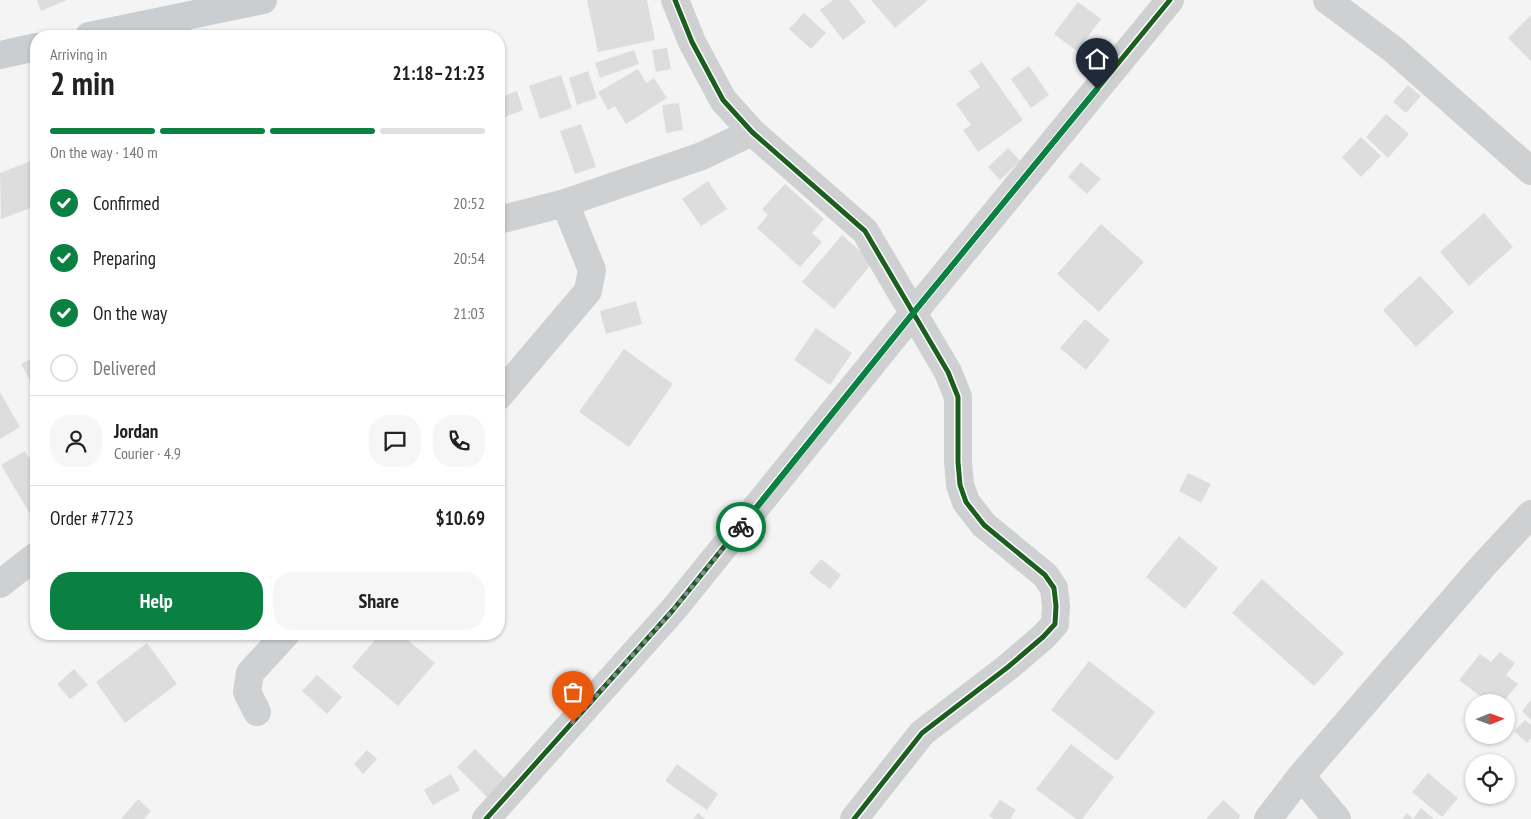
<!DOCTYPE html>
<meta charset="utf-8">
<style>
body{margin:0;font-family:"PT Sans Narrow",sans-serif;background:#f6f6f6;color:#222;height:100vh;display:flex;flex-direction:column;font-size:19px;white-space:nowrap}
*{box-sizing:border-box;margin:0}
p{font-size:16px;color:#767676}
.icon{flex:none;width:28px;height:28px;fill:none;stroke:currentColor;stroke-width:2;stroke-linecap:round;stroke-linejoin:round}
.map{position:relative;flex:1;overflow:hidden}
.side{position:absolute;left:30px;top:30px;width:475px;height:610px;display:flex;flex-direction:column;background:#fff;border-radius:20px;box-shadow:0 1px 4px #0004}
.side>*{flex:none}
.needle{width:32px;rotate:89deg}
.tools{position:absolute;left:1465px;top:694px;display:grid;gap:10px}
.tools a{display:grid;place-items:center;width:50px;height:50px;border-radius:50%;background:#fff;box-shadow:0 1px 4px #0004;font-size:25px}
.pin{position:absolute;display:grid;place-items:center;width:42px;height:42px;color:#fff;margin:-51px -21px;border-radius:50% 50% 50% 0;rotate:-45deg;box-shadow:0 0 5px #0007}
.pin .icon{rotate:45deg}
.courier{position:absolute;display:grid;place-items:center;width:50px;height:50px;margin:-25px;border:4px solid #0b8043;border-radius:50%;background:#fff;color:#222;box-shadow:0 1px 6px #0007}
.headline em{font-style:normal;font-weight:700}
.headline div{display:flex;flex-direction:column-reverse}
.headline{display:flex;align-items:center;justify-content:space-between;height:85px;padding:0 20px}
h1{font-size:32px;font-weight:700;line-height:38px}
.bar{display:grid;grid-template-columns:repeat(4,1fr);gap:8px 5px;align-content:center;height:60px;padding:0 20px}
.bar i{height:6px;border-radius:4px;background:#e0e0e0}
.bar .active{background:#0b8043}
.bar p{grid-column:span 4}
.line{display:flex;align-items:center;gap:12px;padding:0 20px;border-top:1px solid #e0e0e0}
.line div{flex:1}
.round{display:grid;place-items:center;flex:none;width:52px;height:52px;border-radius:20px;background:#f6f6f6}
ol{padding:0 20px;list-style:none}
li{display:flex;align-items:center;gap:15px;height:55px}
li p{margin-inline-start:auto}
li .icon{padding:5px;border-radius:50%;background:#0b8043;color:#fff;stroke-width:4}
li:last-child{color:#767676}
li i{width:28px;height:28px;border:2px solid #e0e0e0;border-radius:50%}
.action{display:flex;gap:10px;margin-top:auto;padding:10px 20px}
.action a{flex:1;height:58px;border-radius:20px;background:#0b8043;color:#fff;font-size:20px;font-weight:700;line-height:58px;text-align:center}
.action a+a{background:#f6f6f6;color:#222}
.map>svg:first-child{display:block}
.building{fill:#ddddde}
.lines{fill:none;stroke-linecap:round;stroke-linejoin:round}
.minor{stroke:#ced0d2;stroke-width:28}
.major{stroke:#caced1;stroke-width:28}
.cycleway-casing{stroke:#fff;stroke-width:8}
.cycleway{stroke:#1b5e20;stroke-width:5}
.done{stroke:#868d94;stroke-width:5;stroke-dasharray:0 9}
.route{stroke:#0b8043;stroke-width:6}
</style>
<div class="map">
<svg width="1531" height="819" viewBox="0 0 1531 819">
<rect width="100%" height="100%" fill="#f4f4f4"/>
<path class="building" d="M37 0H67L41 11Z
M587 0H647L655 40 598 52Z
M833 0H849L866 22 843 40 820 10Z
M871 0H928L895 28Z
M1078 2 1101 19 1077 51 1054 34Z
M804 13 826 33 811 49 789 29Z
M1531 15V61L1508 38Z
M378 32 380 36H369Z
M667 48 671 69 656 72 652 50Z
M634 50 639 64 600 78 595 63Z
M982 62 1023 120 978 152 963 130 971 125 956 104 980 87 969 71Z
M1029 66 1049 95 1031 108 1011 79Z
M638 69 646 83 654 78 667 98 626 124 615 106 608 110 598 92Z
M588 71 597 98 577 105 569 78Z
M561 75 572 108 540 119 529 86Z
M1408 85 1421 96 1406 113 1393 102Z
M517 91 523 110 499 119V98Z
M679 103 683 130 666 133 662 105Z
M1386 114 1409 134 1388 158 1366 137Z
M581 124 596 167 575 174 560 131Z
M1361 137 1381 156 1361 177 1342 157Z
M1008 148 1020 161 1000 180 988 167Z
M36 159V206L1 219 0 173Z
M1081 162 1101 179 1087 194 1068 177Z
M708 181 727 209 701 226 682 199Z
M785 184 824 219 812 233 822 242 800 267 757 228 768 215 762 209Z
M1484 213 1513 247 1469 286 1440 252Z
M1101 224 1144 262 1099 312 1057 274Z
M842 235 873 262 834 309 802 282Z
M1420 276 1454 312 1416 347 1383 310Z
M636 301 642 324 606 334 600 311Z
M1085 319 1110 340 1086 370 1060 348Z
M816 328 852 353 830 385 794 360Z
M624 349 673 384 629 447 579 412Z
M36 356V391L21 364Z
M0 392 20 427 0 439Z
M36 424V439L30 428Z
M25 451 36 470V517L33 519 1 465Z
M1188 473 1211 484 1201 503 1179 491Z
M1179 536 1218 568 1185 609 1146 577Z
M821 559 841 575 830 589 809 573Z
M1262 579 1344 653 1314 686 1232 613Z
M380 634H401L435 663 398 706 352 667Z
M147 643 177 684 125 723 96 682Z
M1500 652 1515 663 1506 675 1518 684 1503 702H1488L1459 680 1480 654 1491 662Z
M1089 661 1155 712 1117 761 1051 710Z
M74 669 88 685 70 699 57 684Z
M317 675 342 697 327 714 302 691Z
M1531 700V720L1522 711Z
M1525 720 1531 725V738L1527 743 1514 731Z
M1071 744 1114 777 1082 819H1076L1036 789Z
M475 749 505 779 487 797 457 767Z
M367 750 377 759 363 774 354 764Z
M677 764 718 794 707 810 665 781Z
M1428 773 1458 798 1442 817 1412 792Z
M451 774 460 790 433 805 424 790Z
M138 799 151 811 144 819H121Z
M1000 800 1016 810 1010 819H994L989 816Z
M1223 800 1241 816 1238 819H1206Z
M1421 808 1434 819H1402L1407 813 1413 819Z
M698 813 705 819H693Z"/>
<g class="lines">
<path class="minor" d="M675 0 692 42 723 100 752 132 865 231 948 372 958 397V462L960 485 966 502 984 525 1045 575 1054 588 1056 606 1055 624 1043 637 1008 667 922 733 854 819
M1327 0 1394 50 1531 171
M167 20 179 36
M499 220 565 203 702 156 752 132
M499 396 588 291 592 270 565 203
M0 584 36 556
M257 712 247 692 250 673 286 634
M1301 776 1337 819
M486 819 673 610 914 312 1170 0
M1268 819 1301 776 1481 568 1531 514"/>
<path class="major" d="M89 36 263 0
M0 55 36 47"/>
<g class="cycleway-casing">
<path id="cycleway" d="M675 0 692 42 723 100 752 132 865 231 948 372 958 397V462L960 485 966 502 984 525 1045 575 1054 588 1056 606 1055 624 1043 637 1008 667 922 733 854 819
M486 819 673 610 914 312 1170 0"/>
</g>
<use href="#cycleway" class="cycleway"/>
</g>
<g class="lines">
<path class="done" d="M573 722 673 610 741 527"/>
<path class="route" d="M741 527 914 312 1097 89"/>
</g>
</svg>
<div class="tools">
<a><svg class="needle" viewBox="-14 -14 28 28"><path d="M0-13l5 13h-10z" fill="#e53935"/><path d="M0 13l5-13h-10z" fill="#767676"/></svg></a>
<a><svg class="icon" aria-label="locate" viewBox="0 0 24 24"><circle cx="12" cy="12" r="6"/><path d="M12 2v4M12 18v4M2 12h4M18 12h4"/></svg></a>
</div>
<div class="pin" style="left:573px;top:722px;background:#ea580c"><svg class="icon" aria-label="bag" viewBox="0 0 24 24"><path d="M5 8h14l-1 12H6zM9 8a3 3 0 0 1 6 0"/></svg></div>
<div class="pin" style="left:1097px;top:89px;background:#1f2937"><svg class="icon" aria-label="home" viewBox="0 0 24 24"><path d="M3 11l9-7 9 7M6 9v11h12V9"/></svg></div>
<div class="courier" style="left:741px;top:527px"><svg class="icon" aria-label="bike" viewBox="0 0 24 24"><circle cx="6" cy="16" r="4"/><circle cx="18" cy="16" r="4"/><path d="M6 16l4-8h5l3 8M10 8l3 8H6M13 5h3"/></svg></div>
<section class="side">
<div class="headline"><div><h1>2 min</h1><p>Arriving in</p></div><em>21:18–21:23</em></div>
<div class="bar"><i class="active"></i><i class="active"></i><i class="active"></i><i></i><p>On the way · 140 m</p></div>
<ol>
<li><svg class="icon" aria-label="check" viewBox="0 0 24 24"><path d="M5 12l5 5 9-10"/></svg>Confirmed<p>20:52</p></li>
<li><svg class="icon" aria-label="check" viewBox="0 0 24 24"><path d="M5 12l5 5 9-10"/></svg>Preparing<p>20:54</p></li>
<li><svg class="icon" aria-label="check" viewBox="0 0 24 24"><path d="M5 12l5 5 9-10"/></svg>On the way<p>21:03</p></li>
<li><i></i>Delivered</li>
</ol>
<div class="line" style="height:90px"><a class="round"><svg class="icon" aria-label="person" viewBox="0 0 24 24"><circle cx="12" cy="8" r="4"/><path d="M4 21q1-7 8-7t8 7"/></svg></a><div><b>Jordan</b><p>Courier · 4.9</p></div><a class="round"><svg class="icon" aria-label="chat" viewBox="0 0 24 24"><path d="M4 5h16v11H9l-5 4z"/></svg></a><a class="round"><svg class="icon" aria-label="phone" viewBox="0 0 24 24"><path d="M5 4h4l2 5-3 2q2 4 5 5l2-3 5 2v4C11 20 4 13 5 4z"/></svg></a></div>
<div class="line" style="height:65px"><div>Order #7723</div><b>$10.69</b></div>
<div class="action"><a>Help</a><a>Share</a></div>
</section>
</div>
